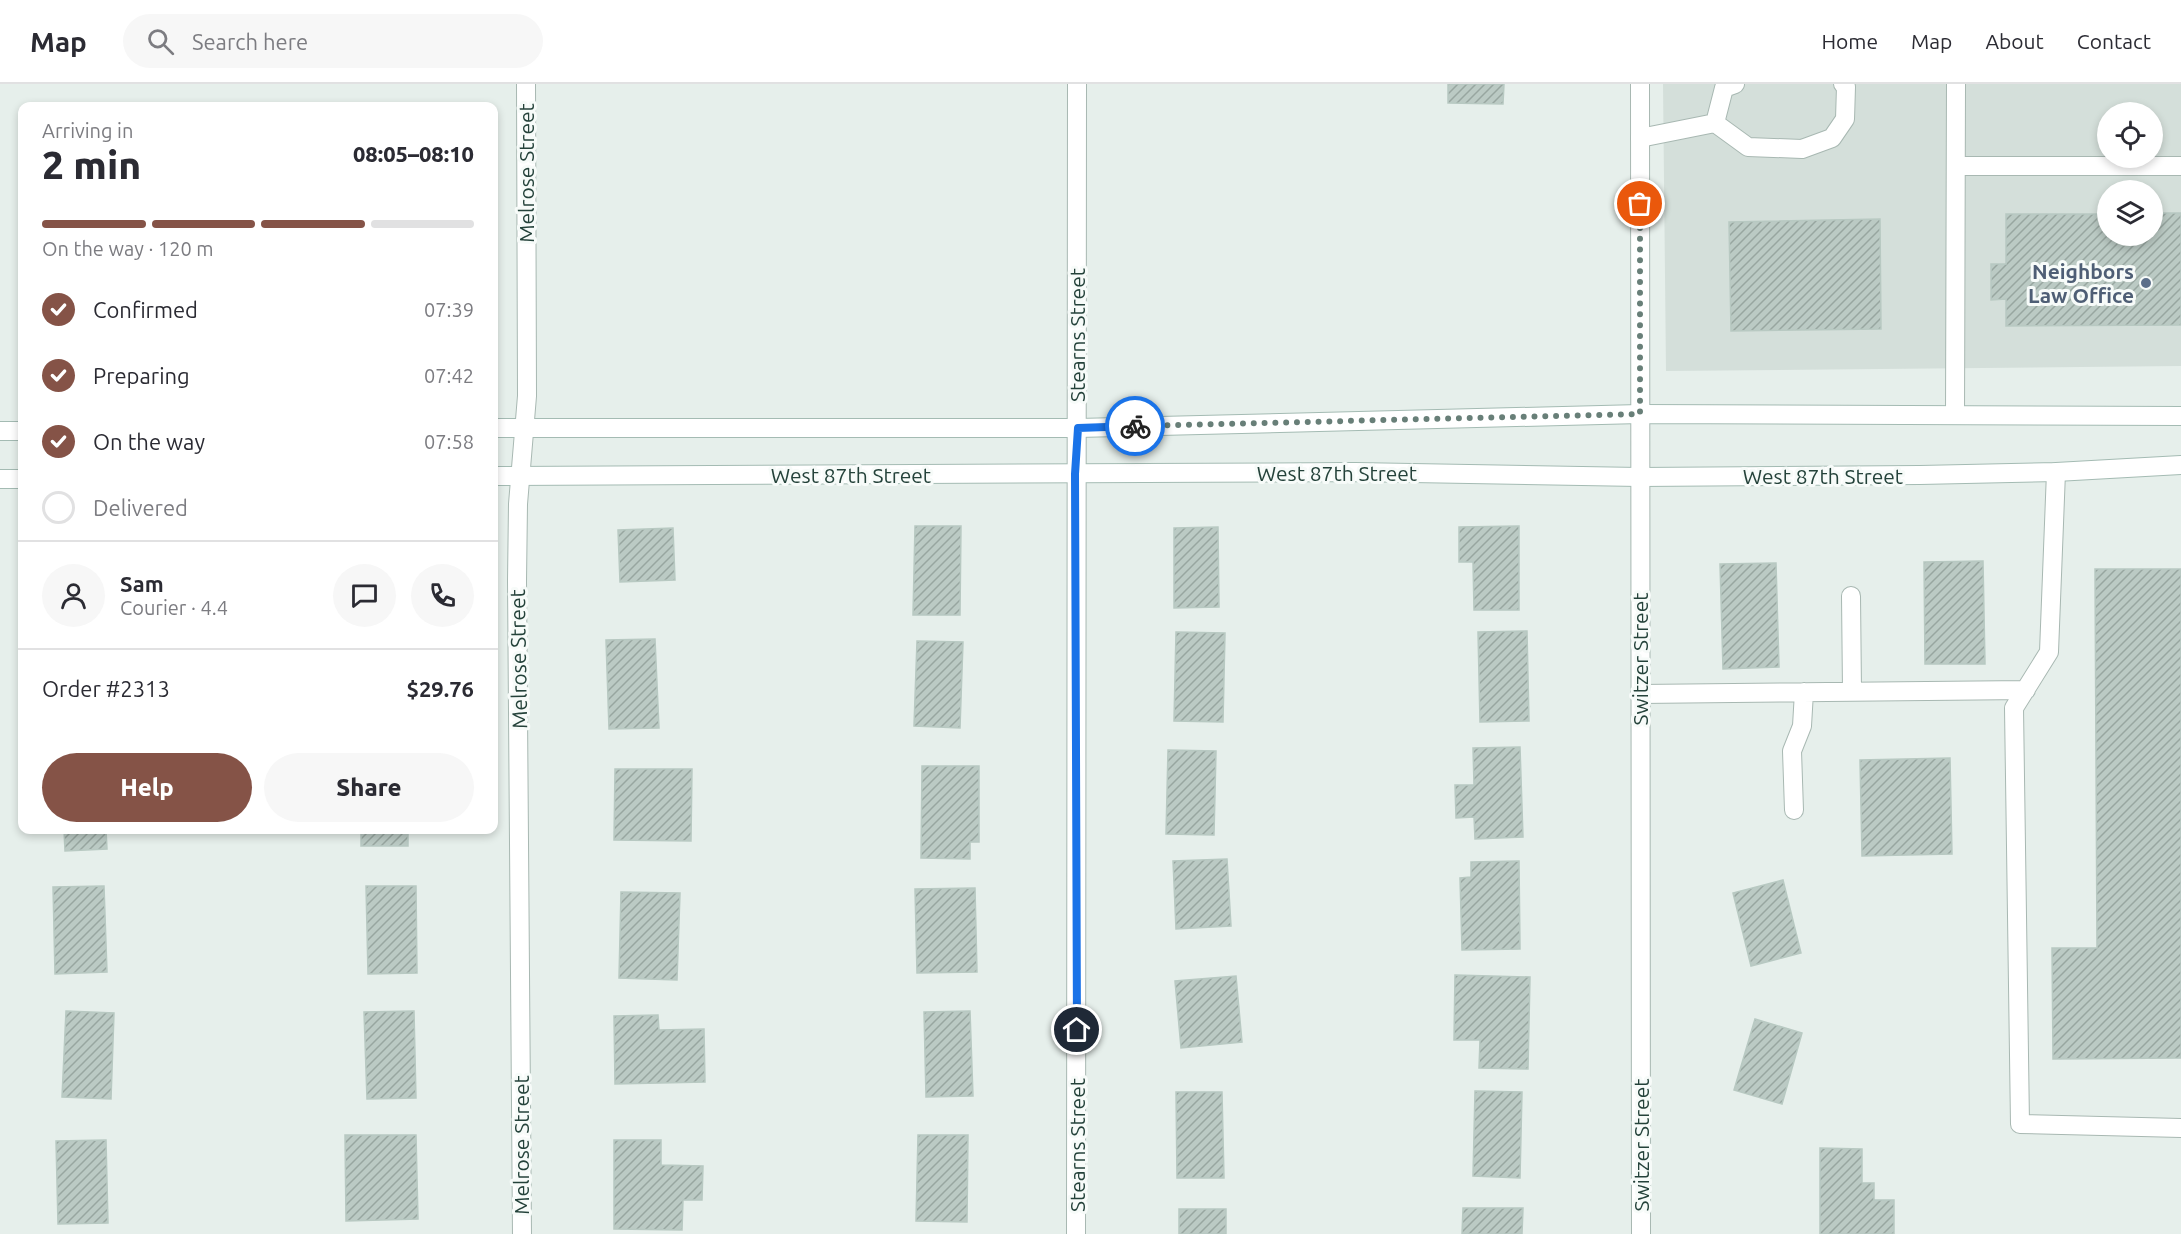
<!DOCTYPE html>
<meta charset="utf-8">
<style>
body{margin:0;font-family:Ubuntu,sans-serif;background:#f7f7f7;color:#2b2b33;height:100vh;display:flex;flex-direction:column;font-size:22px;white-space:nowrap}
*{box-sizing:border-box;margin:0}
p{font-size:20px;color:#7c7c81}
.icon{flex:none;width:33px;height:33px;fill:none;stroke:currentColor;stroke-width:2;stroke-linecap:round;stroke-linejoin:round}
.map{position:relative;flex:1;overflow:hidden}
.panel{position:absolute;left:18px;top:18px;width:480px;height:732px;display:flex;flex-direction:column;background:#fff;border-radius:12px;box-shadow:0 3px 9px #0003}
.panel>*{flex:none}
.buttons{position:absolute;left:2097px;top:18px;display:grid;gap:12px}
.buttons a{display:grid;place-items:center;width:66px;height:66px;border-radius:50%;background:#fff;box-shadow:0 3px 9px #0003;font-size:30px}
.pin{position:absolute;display:grid;place-items:center;width:51px;height:51px;color:#fff;margin:-26px;border:3px solid #fff;border-radius:50%;box-shadow:0 2px 6px #0007}
.courier{position:absolute;display:grid;place-items:center;width:60px;height:60px;margin:-30px;border:4px solid #1a73e8;border-radius:50%;background:#fff;color:#222;box-shadow:0 2px 8px #0007}
.overview em{font-style:normal;font-weight:800}
.overview div{display:flex;flex-direction:column-reverse}
.overview{display:flex;align-items:center;justify-content:space-between;height:102px;padding:0 24px}
h1{font-size:39px;font-weight:800;line-height:45px}
.bar{display:grid;grid-template-columns:repeat(4,1fr);gap:9px 6px;align-content:center;height:72px;padding:0 24px}
.bar i{height:8px;border-radius:4px;background:#e1e1e2}
.bar .selected{background:#855347}
.bar p{grid-column:span 4}
.line{display:flex;align-items:center;gap:15px;padding:0 24px;border-top:2px solid #e1e1e2}
.line div{flex:1}
.round{display:grid;place-items:center;flex:none;width:63px;height:63px;border-radius:32px;background:#f7f7f7}
ol{padding:0 24px;list-style:none}
li{display:flex;align-items:center;gap:18px;height:66px}
li p{margin-inline-start:auto}
li .icon{padding:6px;border-radius:50%;background:#855347;color:#fff;stroke-width:4}
li:last-child{color:#7c7c81}
li i{width:33px;height:33px;border:3px solid #e1e1e2;border-radius:50%}
.action{display:flex;gap:12px;margin-top:auto;padding:12px 24px}
.action a{flex:1;height:69px;border-radius:36px;background:#855347;color:#fff;font-size:24px;font-weight:800;line-height:69px;text-align:center}
.action a+a{background:#f7f7f7;color:#2b2b33}
header{display:flex;align-items:center;gap:36px;box-sizing:border-box;height:84px;padding:0 30px;background:#fff;border-bottom:2px solid #e1e1e2}
header strong{font-size:28px}
nav{display:flex;gap:33px;margin-inline-start:auto;font-size:21px}
.search{width:420px;height:54px;background:#f7f7f7;display:flex;align-items:center;gap:15px;box-sizing:border-box;padding:0 21px;border-radius:33px;color:#7c7c81;font-size:22px}
.map>svg:first-child{display:block}
.built{fill:#d4dfda;fill-rule:evenodd}
.building{fill:url(#building-hatch);stroke:#b8c9c2;stroke-width:1.5}
.lines{fill:none;stroke-linecap:round;stroke-linejoin:round}
.service-casing{stroke:#a8b8b2;stroke-width:20}
.minor-casing{stroke:#a8b8b2;stroke-width:20}
.secondary-casing{stroke:#a4bbb3;stroke-width:20}
.service{stroke:#fff;stroke-width:18}
.minor{stroke:#fff;stroke-width:18}
.secondary{stroke:#fff;stroke-width:18}
.done{stroke:#687f78;stroke-width:6;stroke-dasharray:0 10.8}
.route{stroke:#1a73e8;stroke-width:8}
.service-dot{fill:#5c6f8a;stroke:#f7fbf9;stroke-width:2}
.labels{text-anchor:middle;dominant-baseline:central;stroke-width:6;stroke-linejoin:round;paint-order:stroke}
.street-label{font-size:21px;fill:#24423a;stroke:#f7fbf9}
.service-label{font-size:21px;font-weight:bold;fill:#4e5e75;stroke:#f7fbf9;text-anchor:end}
</style>
<header>
<strong>Map</strong>
<div class="search"><svg class="icon" aria-label="search" viewBox="0 0 24 24"><circle cx="10" cy="10" r="6"/><path d="M15 15l6 6"/></svg>Search here</div>
<nav><a>Home</a><a>Map</a><a>About</a><a>Contact</a></nav>
</header>
<div class="map">
<svg width="2181" height="1150" viewBox="0 0 2181 1150">
<defs>
<pattern id="building-hatch" width="6" height="6" patternUnits="userSpaceOnUse" patternTransform="scale(1.5)"><rect width="6" height="6" fill="#bbcac4"/><path d="M-1 1l2-2M0 6l6-6M5 7l2-2" fill="none" stroke="#98a6a0"/></pattern>
</defs>
<rect width="100%" height="100%" fill="#e6efeb"/>
<path class="built" d="M1663 0H2181V282L1666 287ZM2108 28H2152V74H2108ZM2108 106H2152V152H2108Z"/>
<path class="building" d="M1448 0H1504L1503 20 1448 19Z
M2152 129H2181V241L2006 242V215L1991 216V180H2006V130H2108V152H2152Z
M1880 135 1881 245 1731 247 1729 138Z
M915 442H961L960 531H913Z
M1519 442V526H1474L1473 478H1459V443Z
M1218 443 1219 523 1174 524V444Z
M673 444 675 496 620 498 618 446Z
M1983 477 1985 580H1925L1924 478Z
M1776 479 1779 583 1723 585 1720 480Z
M2095 485H2181V974L2053 975 2052 864H2097Z
M1527 547 1529 637 1480 638 1478 548Z
M1176 548 1225 549 1223 638 1174 637Z
M655 555 659 644 609 645 606 556Z
M917 557 963 558 960 644 914 642Z
M1520 663 1523 753 1475 755 1474 733 1456 734 1455 701H1474L1473 664Z
M1168 666 1216 667 1214 751 1166 750Z
M1950 674 1952 770 1862 772 1860 676Z
M922 682H979V758H970V775L921 774Z
M615 685H692L691 757 614 756Z
M64 746H106L107 765 65 767Z
M361 746H408V762H361Z
M1227 775 1231 842 1176 845 1173 777Z
M1519 777 1520 865 1462 866 1460 794 1471 793V778Z
M1783 796 1801 869 1751 882 1733 809Z
M104 802 107 888 55 890 53 803Z
M366 802H416L417 889 368 890Z
M975 804 977 888 917 889 915 805Z
M621 808 680 809 677 896 619 894Z
M1455 891 1530 893 1528 985 1479 984 1480 956H1454Z
M1236 892 1242 958 1181 964 1175 897Z
M66 927 114 929 111 1015 62 1013Z
M414 927 416 1014 367 1015 364 928Z
M970 927 973 1012 926 1013 924 928Z
M658 931 659 946 704 945 705 998 615 1000 614 932Z
M1755 935 1802 949 1782 1020 1734 1006Z
M1475 1007 1522 1008 1520 1094 1473 1092Z
M1176 1008H1222L1224 1094H1177Z
M345 1051H416L418 1135 346 1137Z
M918 1051H968L967 1138 916 1137Z
M106 1056 108 1139 58 1140 56 1057Z
M614 1056H661V1081L703 1082 702 1116H683L682 1146 614 1145Z
M1820 1064 1862 1065V1099H1874V1116H1894V1150H1820Z
M1463 1124H1523L1522 1150H1462Z
M1179 1125H1226V1150H1179Z"/>
<g class="lines">
<g class="service-casing">
<path id="service" d="M1715 39 1724 4 1735 0
M1640 54 1715 39 1748 63 1802 65 1832 54 1845 35 1846 3 1843 0
M1956 82H2181
M1955 331 1956 0
M2056 388 2049 568 2014 624 2020 1040 2181 1044
M1851 512 1852 607
M1640 610 2026 606
M1794 726 1792 667 1802 642 1804 608"/>
</g>
<g class="minor-casing">
<path id="minor" d="M1640 0 1641 1150
M522 1150 517 497 518 420 527 312 526 0
M1076 1150 1077 0"/>
</g>
<g class="secondary-casing">
<path id="secondary" d="M494 344H1078L1640 330 2181 332
M0 347H22
M494 392 1355 388 1639 393 1920 391 2056 388 2181 381
M0 395H22"/>
</g>
<use href="#service" class="service"/>
<use href="#minor" class="minor"/>
<use href="#secondary" class="secondary"/>
</g>
<g class="lines">
<path class="done" d="M1135 342 1640 330V120"/>
<path class="route" d="M1077 946 1075 390 1078 344 1135 342"/>
</g>
<circle class="service-dot" cx="2146" cy="199" r="6"/>
<g class="labels">
<g class="street-label">
<text transform="translate(526 89) rotate(-90)">Melrose Street</text>
<text transform="translate(1077 251) rotate(-90)">Stearns Street</text>
<text x="1337" y="389">West 87th Street</text>
<text x="851" y="391">West 87th Street</text>
<text x="1823" y="392">West 87th Street</text>
<text transform="translate(518 575) rotate(-91)">Melrose Street</text>
<text transform="translate(1640 575) rotate(-90)">Switzer Street</text>
<text transform="translate(521 1061) rotate(-90)">Melrose Street</text>
<text transform="translate(1077 1061) rotate(-90)">Stearns Street</text>
<text transform="translate(1641 1061) rotate(-90)">Switzer Street</text>
</g>
<g class="service-label">
<text x="2134" y="187">Neighbors<tspan x="2134" dy="24">Law Office</tspan></text>
</g>
</g>
</svg>
<div class="buttons">
<a><svg class="icon" aria-label="locate" viewBox="0 0 24 24"><circle cx="12" cy="12" r="6"/><path d="M12 2v4M12 18v4M2 12h4M18 12h4"/></svg></a>
<a><svg class="icon" aria-label="layers" viewBox="0 0 24 24"><path d="M12 4l9 5-9 5-9-5zM3 14l9 5 9-5"/></svg></a>
</div>
<div class="pin" style="left:1640px;top:120px;background:#ea580c"><svg class="icon" aria-label="bag" viewBox="0 0 24 24"><path d="M5 8h14l-1 12H6zM9 8a3 3 0 0 1 6 0"/></svg></div>
<div class="pin" style="left:1077px;top:946px;background:#1f2937"><svg class="icon" aria-label="home" viewBox="0 0 24 24"><path d="M3 11l9-7 9 7M6 9v11h12V9"/></svg></div>
<div class="courier" style="left:1135px;top:342px"><svg class="icon" aria-label="bike" viewBox="0 0 24 24"><circle cx="6" cy="16" r="4"/><circle cx="18" cy="16" r="4"/><path d="M6 16l4-8h5l3 8M10 8l3 8H6M13 5h3"/></svg></div>
<section class="panel">
<div class="overview"><div><h1>2 min</h1><p>Arriving in</p></div><em>08:05–08:10</em></div>
<div class="bar"><i class="selected"></i><i class="selected"></i><i class="selected"></i><i></i><p>On the way · 120 m</p></div>
<ol>
<li><svg class="icon" aria-label="check" viewBox="0 0 24 24"><path d="M5 12l5 5 9-10"/></svg>Confirmed<p>07:39</p></li>
<li><svg class="icon" aria-label="check" viewBox="0 0 24 24"><path d="M5 12l5 5 9-10"/></svg>Preparing<p>07:42</p></li>
<li><svg class="icon" aria-label="check" viewBox="0 0 24 24"><path d="M5 12l5 5 9-10"/></svg>On the way<p>07:58</p></li>
<li><i></i>Delivered</li>
</ol>
<div class="line" style="height:108px"><a class="round"><svg class="icon" aria-label="person" viewBox="0 0 24 24"><circle cx="12" cy="8" r="4"/><path d="M4 21q1-7 8-7t8 7"/></svg></a><div><b>Sam</b><p>Courier · 4.4</p></div><a class="round"><svg class="icon" aria-label="chat" viewBox="0 0 24 24"><path d="M4 5h16v11H9l-5 4z"/></svg></a><a class="round"><svg class="icon" aria-label="phone" viewBox="0 0 24 24"><path d="M5 4h4l2 5-3 2q2 4 5 5l2-3 5 2v4C11 20 4 13 5 4z"/></svg></a></div>
<div class="line" style="height:78px"><div>Order #2313</div><b>$29.76</b></div>
<div class="action"><a>Help</a><a>Share</a></div>
</section>
</div>
